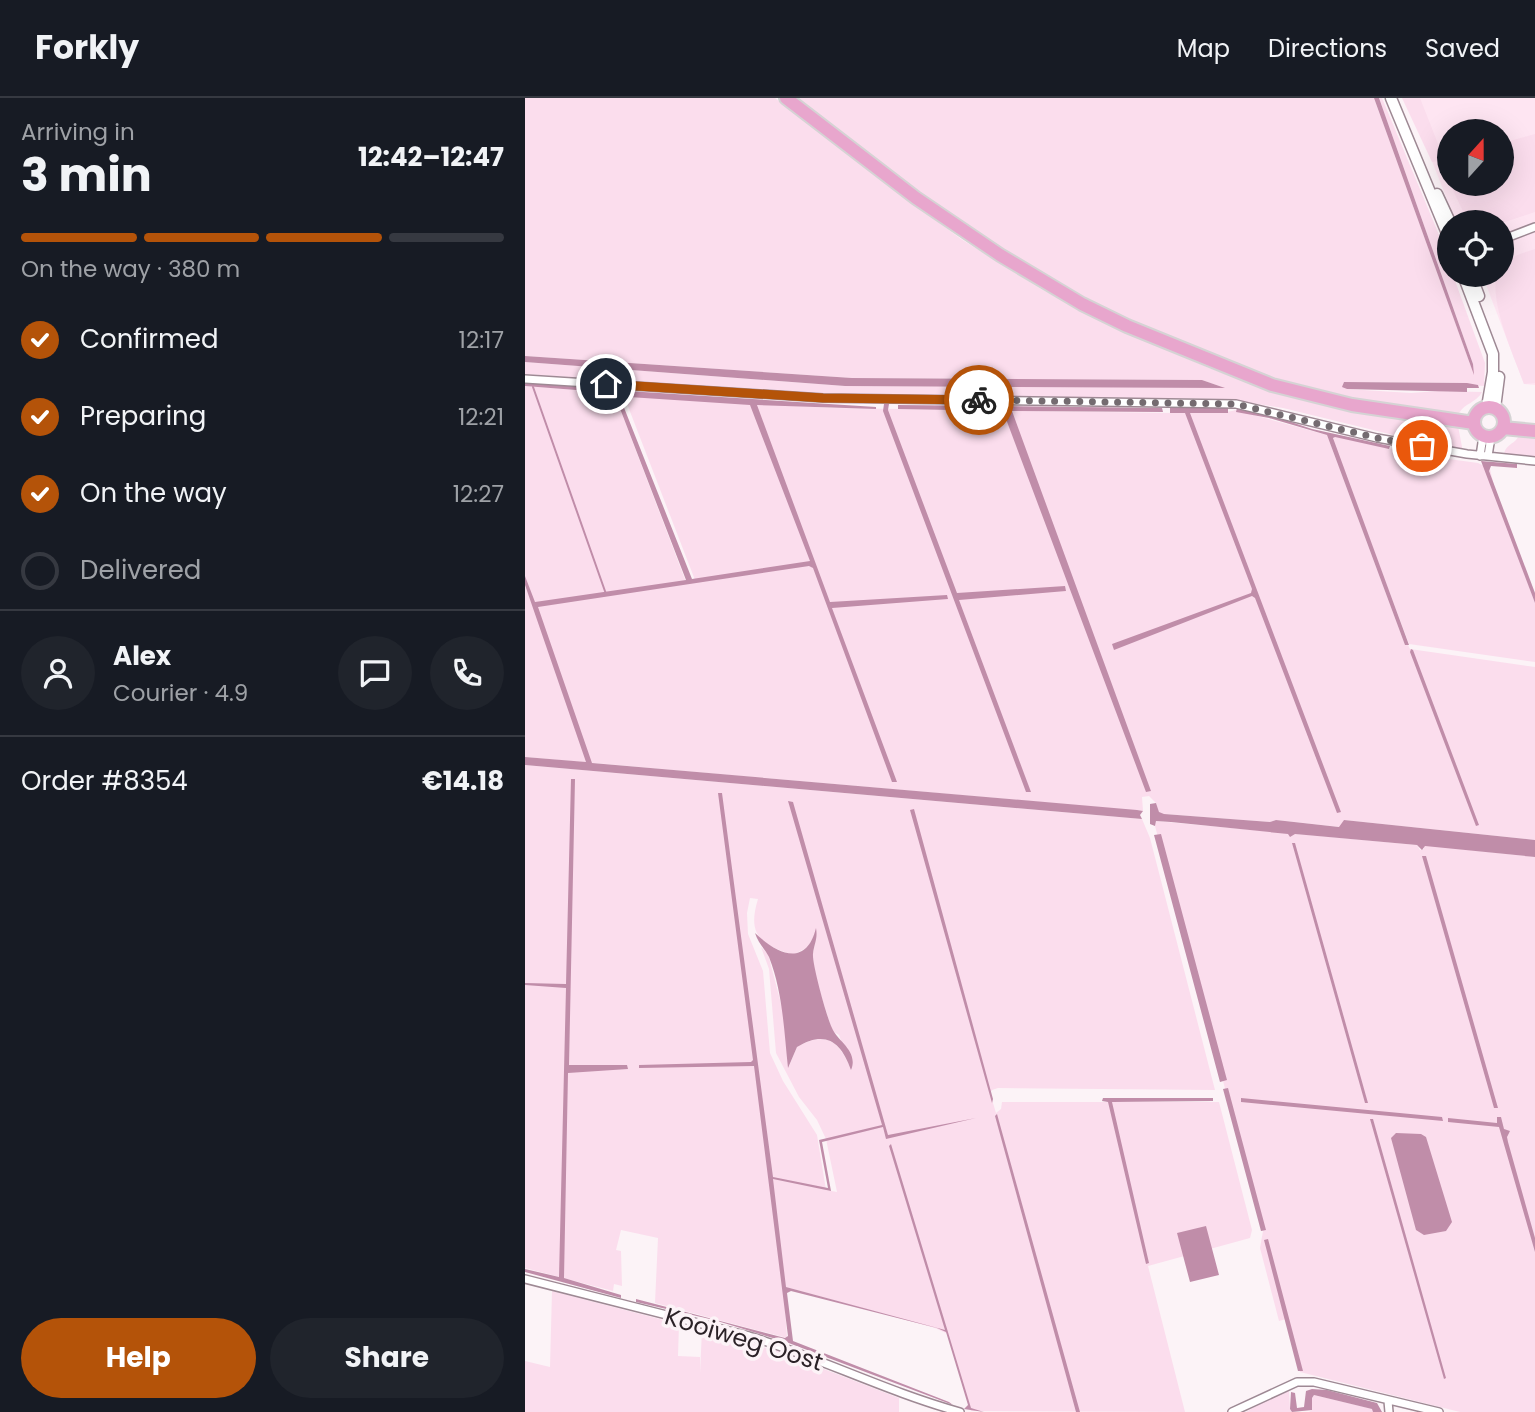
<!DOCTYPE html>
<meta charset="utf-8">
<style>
body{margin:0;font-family:Poppins,sans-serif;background:#20242c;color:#f1f3f6;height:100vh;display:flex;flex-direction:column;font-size:26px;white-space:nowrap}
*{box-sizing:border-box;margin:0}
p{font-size:23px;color:#9ea1a6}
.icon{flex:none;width:38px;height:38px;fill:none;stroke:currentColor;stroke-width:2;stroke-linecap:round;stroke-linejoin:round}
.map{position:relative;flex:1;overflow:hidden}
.drawer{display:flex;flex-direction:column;background:#171b24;width:525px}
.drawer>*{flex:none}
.needle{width:46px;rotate:21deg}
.buttons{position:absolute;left:912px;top:21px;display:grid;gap:14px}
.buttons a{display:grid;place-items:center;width:77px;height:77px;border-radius:50%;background:#171b24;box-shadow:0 7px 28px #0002;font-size:35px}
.pin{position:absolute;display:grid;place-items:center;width:60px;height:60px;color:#fff;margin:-30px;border:4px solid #fff;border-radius:50%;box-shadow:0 2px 7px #0007}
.courier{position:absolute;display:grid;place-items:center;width:70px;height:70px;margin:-35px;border:5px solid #b45309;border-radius:50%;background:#fff;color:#222;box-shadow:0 2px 9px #0007}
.headline em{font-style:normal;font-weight:700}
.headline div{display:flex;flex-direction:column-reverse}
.headline{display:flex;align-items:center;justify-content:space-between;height:119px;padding:0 21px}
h1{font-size:46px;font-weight:700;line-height:52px}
.bar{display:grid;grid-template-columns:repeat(4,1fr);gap:10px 7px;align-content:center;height:84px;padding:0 21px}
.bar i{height:9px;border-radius:5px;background:#363941}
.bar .on{background:#b45309}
.bar p{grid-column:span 4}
.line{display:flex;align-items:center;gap:18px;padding:0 21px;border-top:2px solid #363941}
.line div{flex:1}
.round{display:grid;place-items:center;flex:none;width:74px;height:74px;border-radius:37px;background:#20242c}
ol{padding:0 21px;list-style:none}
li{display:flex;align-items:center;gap:21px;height:77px}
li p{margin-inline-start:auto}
li .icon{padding:7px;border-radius:50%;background:#b45309;color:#fff;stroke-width:4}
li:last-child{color:#9ea1a6}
li i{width:38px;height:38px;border:4px solid #363941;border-radius:50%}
.button{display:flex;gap:14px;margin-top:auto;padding:14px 21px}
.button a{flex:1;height:80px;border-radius:42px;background:#b45309;color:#fff;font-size:28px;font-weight:700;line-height:80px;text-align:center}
.button a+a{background:#20242c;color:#f1f3f6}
header{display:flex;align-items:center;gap:42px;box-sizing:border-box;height:98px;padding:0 35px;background:#171b24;border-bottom:2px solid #363941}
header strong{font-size:33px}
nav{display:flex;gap:38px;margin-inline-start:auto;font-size:24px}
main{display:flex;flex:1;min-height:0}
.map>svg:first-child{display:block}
.built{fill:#fee5f2;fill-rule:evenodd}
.green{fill:#fbdded;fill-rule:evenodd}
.water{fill:#c08da9}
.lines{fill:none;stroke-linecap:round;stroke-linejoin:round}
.stream{stroke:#c08da9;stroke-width:2}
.minor-casing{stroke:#9e8994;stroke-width:10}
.tertiary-casing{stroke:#9e8994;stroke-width:13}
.primary-casing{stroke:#d5d3d4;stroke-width:16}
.minor{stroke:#fff;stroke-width:7}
.tertiary{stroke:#fff;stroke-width:10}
.primary{stroke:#e8a6cd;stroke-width:12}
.done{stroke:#746b70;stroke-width:7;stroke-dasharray:0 12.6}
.route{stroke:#b45309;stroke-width:9}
.labels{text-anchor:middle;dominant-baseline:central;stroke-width:7;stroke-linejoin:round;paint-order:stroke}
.street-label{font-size:24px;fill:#2b2227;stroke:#fcf3f7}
</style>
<header>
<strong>Forkly</strong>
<nav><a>Map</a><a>Directions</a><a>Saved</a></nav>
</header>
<main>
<section class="drawer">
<div class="headline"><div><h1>3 min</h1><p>Arriving in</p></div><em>12:42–12:47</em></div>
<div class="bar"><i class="on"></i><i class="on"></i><i class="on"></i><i></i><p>On the way · 380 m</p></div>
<ol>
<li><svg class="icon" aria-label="check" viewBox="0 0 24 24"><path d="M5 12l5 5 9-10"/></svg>Confirmed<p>12:17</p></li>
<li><svg class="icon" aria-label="check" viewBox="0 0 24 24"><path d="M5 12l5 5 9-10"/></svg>Preparing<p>12:21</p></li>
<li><svg class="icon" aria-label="check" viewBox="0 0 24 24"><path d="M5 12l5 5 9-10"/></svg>On the way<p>12:27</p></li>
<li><i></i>Delivered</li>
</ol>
<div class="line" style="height:126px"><a class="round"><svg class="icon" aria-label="person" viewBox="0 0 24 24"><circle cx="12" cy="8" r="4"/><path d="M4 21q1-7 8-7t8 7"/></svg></a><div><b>Alex</b><p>Courier · 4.9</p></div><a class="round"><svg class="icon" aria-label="chat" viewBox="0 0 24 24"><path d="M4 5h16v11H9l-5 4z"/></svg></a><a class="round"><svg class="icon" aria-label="phone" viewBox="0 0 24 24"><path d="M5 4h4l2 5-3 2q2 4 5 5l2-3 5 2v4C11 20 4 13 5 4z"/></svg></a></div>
<div class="line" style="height:91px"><div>Order #8354</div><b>€14.18</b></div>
<div class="button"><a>Help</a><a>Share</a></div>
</section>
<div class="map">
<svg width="1010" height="1314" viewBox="0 0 1010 1314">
<rect width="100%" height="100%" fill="#fcf3f7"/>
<path class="built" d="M882 0H1010V287L999 286 958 179V177H976V124H931ZM924 33H976V86H924Z"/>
<path class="green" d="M0 0H250L360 85 436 141 516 191 581 226 684 270 725 285 799 305 933 328 938 354 758 310 700 301 294 296 0 276V264L320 288 697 289 677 282 327 280 0 258Z
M269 0H849L948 274V266L854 0H857L917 144C917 159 916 172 929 180L960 265 959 288 943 287 942 285 823 284H819L818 288 822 291 886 295 913 293 957 294C951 305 940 305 934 315 765 309 562 216 425 119 372 81 321 40 269 0Z
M877 0H895L919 61 924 60V84L914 63 907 64Z
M1010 36V114L977 125 943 124 925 86H976L977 45Z
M1010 151V285L999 286C989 258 964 204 972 177H976C977 159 996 156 1010 151Z
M0 288 89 295 161 484 170 482 99 298 307 310 649 315C662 315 702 316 710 312L802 337 880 547H883L885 551 1010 569V742L819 722 815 729 751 722 745 724 639 716 634 715 631 705 624 698 617 699 618 713 0 659V488L8 507 9 504 0 478Z
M994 337 1010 339V361L979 357C980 346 991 346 994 337Z
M809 338 872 352 902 356V358L953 365 965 371 972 400 1010 505V564L884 546 808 344Z
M0 667 617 721 625 740 690 992 473 990 467 992 465 995 471 1015 476 1011 477 1004H694L727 1132 725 1140 623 1168 660 1314 446 1313 423 1236 410 1230 261 1189 259 1194 262 1240 130 1205 133 1140 96 1132 91 1152 96 1153 97 1188 89 1186 88 1193 0 1170ZM225 800 233 801C222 837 235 846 268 857L283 849 289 838C292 848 287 851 288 860 290 884 301 910 307 933L314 937 326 971C314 943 301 932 272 949L264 968 259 917 243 856 236 849 244 871 251 955 274 999 292 1022 301 1041 312 1094 301 1092 292 1037 258 983 245 955 238 873 223 836 222 815Z
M631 723 892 747 895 752 899 751V747L1010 759V1314H935L775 1274 761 1221 754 1223 735 1150 738 1133 630 728Z
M27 1193 154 1226 153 1258 175 1259V1275L177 1232 252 1253 374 1300V1314H0V1263L25 1269Z
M764 1293 765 1311 767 1314H721L741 1302Z
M789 1297 848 1311V1314H784L787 1312V1300Z"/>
<path class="water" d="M849 0H854L948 266 949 277Z
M0 258 327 280 677 282 700 290 320 288 0 264Z
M0 284 92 292 167 481 285 463 225 307 104 299 103 293 351 309V311L232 307 305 504 422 497 423 501 307 510 372 684H367L288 470 284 468 13 509 67 665 612 712 618 713 615 717 617 721 0 667V659L61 664 0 487V478L10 504 161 482 89 295 0 288Z
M819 284 942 285 953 287 954 290H942V294L822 291 817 289Z
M359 306H364L363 312 432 495 540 488 541 493 434 502 506 694H501L358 313Z
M373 307 637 310 638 314 487 313 626 693 621 694 478 313 373 311Z
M645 309 703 310V315H665L816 714 812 715 730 500 727 498 589 552 587 546 726 495 727 491 660 315H645Z
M712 310 745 317 787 331 865 348 864 351 810 339 808 340 884 547H880L802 337 744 320 711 314Z
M956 363 992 366V370L966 368 964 373 1010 495V505Z
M886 551 888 552 954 727 951 728 885 554Z
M46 681H50L44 967H102L103 971 43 975 39 1180 96 1197V1200L0 1174V1171L34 1179 41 890 0 887V885L41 886Z
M193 695H197L248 1079 303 1090 294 1042 357 1027 263 703 268 704 363 1037 451 1020 361 1041 358 1029 297 1044 306 1093 248 1081 261 1189 420 1232 364 1048 366 1046 446 1310 459 1314 439 1311 443 1307 421 1234 412 1230 266 1193 262 1195 268 1243 424 1304 428 1307 261 1244 189 1222 111 1204V1201L260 1240 263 1238 229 968 114 970V967L226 964 228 962Z
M631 705 634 714 639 716 745 724 751 722 814 729 819 722 1010 742V759L900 748 897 752 892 747 770 736 765 739 763 736 646 724 631 723 630 728 625 726V706Z
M389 711 468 1001 467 1005 385 712Z
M636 736 702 982 695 984 629 737Z
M767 745H770L843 1005H840Z
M897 758H901L973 1010H969Z
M291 830C293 841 289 846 288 856 287 866 302 920 307 930 312 943 334 953 326 972 316 943 300 932 272 949L263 970C259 933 258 895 244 859 240 851 233 845 230 835 252 856 281 870 291 830Z
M703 990 741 1132 736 1133 698 991Z
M578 1000H688V1003L587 1004 624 1165 621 1166 583 1004 577 1003Z
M716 1000 917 1019 918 1023 716 1004Z
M472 1016 555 1314H551L470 1018Z
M972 1019H976L979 1031 985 1033 982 1039 983 1044 1010 1140V1154L974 1029 923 1024V1020L972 1025Z
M845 1021H848L921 1280 919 1281Z
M871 1035 896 1036 901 1039 927 1124 921 1133 899 1137 891 1132 866 1040Z
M681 1128 694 1177 665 1184 652 1135Z
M743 1141 778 1273H773L739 1142Z
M787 1291 802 1292 852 1305 857 1314H848L847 1311 789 1297 787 1300V1312L767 1314 765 1311 766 1294 770 1295 772 1310 779 1309 781 1293Z"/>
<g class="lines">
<path class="stream" d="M8 289 81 496"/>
<g class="minor-casing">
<path id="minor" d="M976 142 1010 129
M0 281 298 300 711 306 852 340 942 356 1010 363
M955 358 958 338
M963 358 966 339
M0 1181 224 1238C295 1260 363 1294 435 1314
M863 1303 864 1314
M707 1314 772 1284H789L914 1314"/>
</g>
<g class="tertiary-casing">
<path id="tertiary" d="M866 0 924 140
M912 96 925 124
M924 154V161
M938 177 968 256V274L962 309
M946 177 954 198
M970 310 974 279"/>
</g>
<g class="primary-casing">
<path id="primary" d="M261 0 391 100 475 157 557 206 602 228 747 287 827 307 949 325
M949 324a15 15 0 1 1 30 0a15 15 0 1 1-30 0Z
M978 330 1010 333"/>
</g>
<use href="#minor" class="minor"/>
<use href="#tertiary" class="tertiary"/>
<use href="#primary" class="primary"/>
</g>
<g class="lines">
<path class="done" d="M454 302 711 306 852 340 897 348"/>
<path class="route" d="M81 286 298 300 454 302"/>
</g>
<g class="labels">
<g class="street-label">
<text transform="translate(219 1241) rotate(17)">Kooiweg Oost</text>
</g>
</g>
</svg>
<div class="buttons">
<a><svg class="needle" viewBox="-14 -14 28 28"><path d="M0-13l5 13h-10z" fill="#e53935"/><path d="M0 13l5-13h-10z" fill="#9ea1a6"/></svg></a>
<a><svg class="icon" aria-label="locate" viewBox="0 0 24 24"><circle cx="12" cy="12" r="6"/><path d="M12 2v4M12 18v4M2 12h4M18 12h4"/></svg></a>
</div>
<div class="pin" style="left:897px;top:348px;background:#ea580c"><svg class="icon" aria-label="bag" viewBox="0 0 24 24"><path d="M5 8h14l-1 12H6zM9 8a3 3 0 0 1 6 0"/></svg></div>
<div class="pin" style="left:81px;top:286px;background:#1f2937"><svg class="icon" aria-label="home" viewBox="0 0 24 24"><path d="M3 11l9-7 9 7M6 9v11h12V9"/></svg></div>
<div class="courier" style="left:454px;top:302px"><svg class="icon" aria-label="bike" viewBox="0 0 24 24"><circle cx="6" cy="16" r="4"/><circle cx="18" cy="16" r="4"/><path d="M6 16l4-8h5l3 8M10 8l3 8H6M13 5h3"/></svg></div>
</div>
</main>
